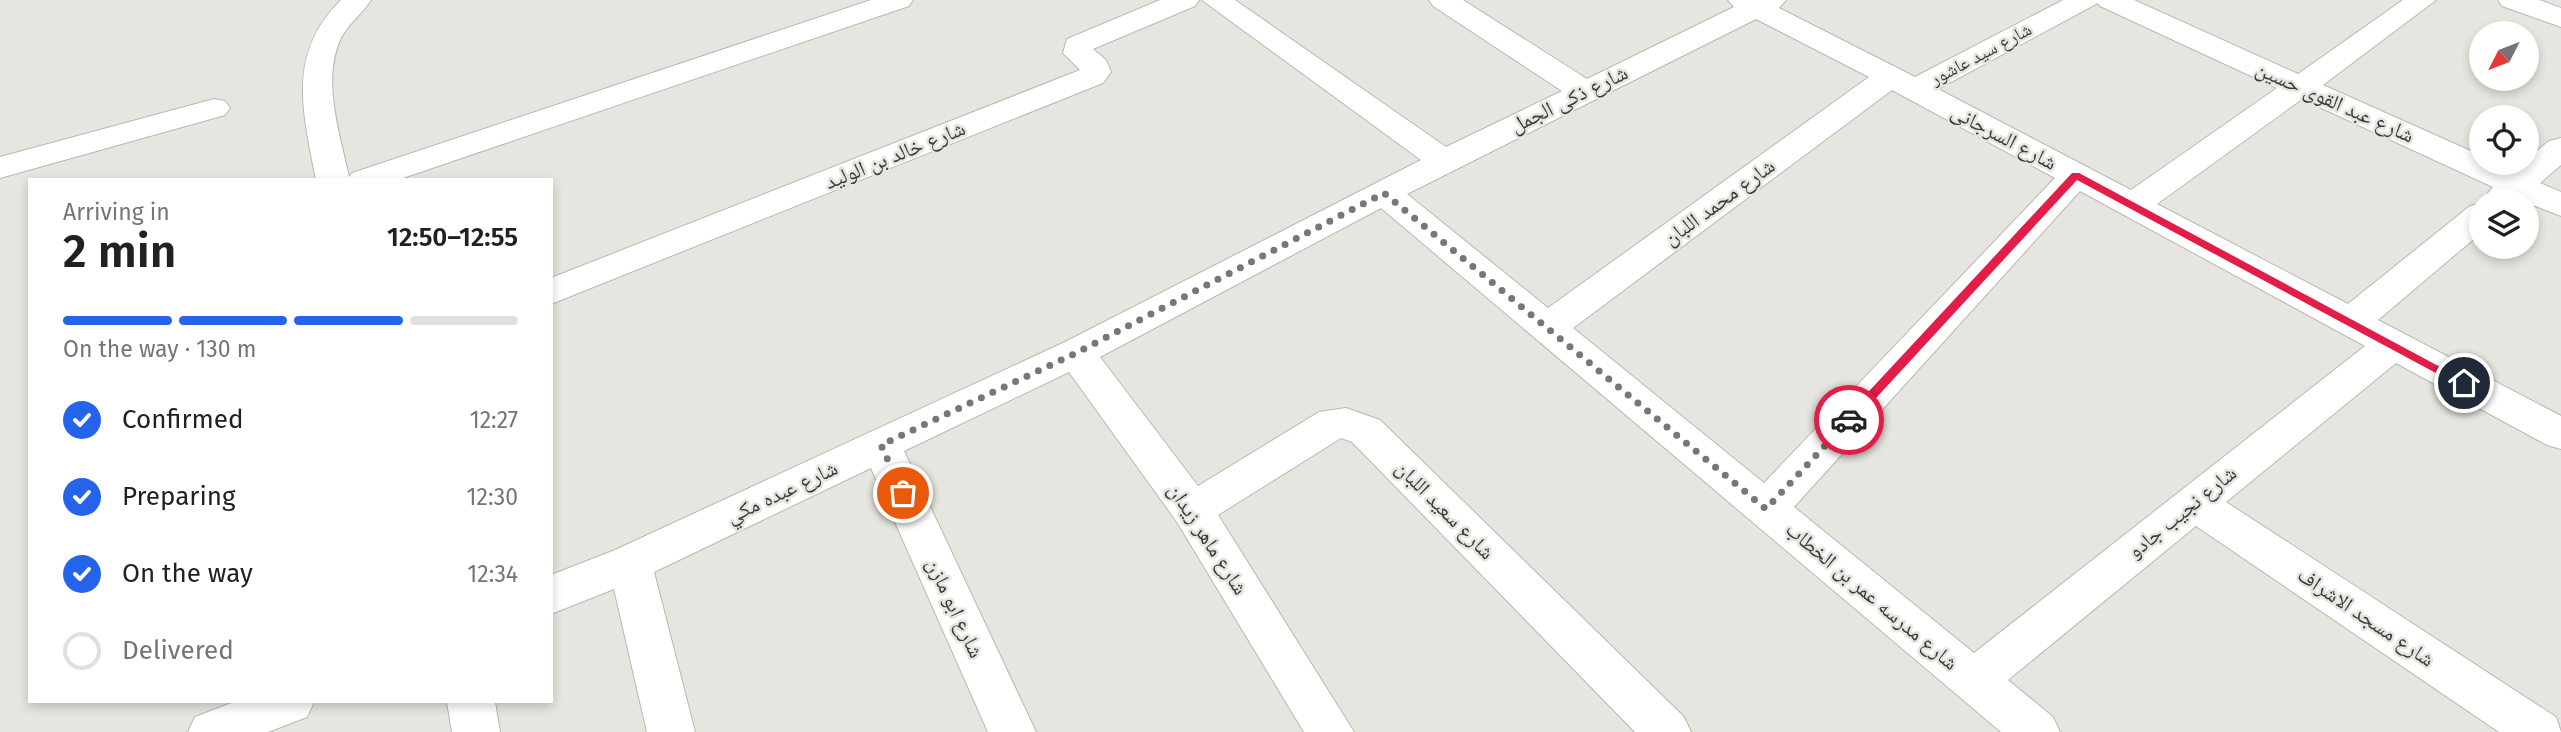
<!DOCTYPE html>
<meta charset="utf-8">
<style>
body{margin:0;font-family:"Fira Sans","Noto Naskh Arabic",sans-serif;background:#f6f6f6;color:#202124;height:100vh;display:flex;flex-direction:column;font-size:26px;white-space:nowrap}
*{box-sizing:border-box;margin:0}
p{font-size:23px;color:#757577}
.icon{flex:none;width:38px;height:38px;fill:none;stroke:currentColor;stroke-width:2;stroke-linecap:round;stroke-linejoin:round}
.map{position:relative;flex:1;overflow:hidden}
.drawer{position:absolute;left:28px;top:178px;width:525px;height:525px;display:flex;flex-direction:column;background:#fff;border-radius:0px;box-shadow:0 4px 10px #0003}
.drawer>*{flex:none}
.needle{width:46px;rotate:228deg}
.fabs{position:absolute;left:2469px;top:21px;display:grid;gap:14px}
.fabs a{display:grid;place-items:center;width:70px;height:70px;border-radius:50%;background:#fff;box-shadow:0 4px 10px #0003;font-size:35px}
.pin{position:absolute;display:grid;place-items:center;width:60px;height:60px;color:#fff;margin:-30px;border:4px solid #fff;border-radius:50%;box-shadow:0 2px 7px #0007}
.courier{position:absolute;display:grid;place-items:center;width:70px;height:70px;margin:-35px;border:5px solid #e11d48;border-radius:50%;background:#fff;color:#222;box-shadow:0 2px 9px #0007}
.summary em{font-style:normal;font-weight:600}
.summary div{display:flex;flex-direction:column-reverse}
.summary{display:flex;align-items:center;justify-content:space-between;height:119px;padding:0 35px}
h1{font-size:46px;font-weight:600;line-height:52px}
.bar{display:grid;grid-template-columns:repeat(4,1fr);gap:10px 7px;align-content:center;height:84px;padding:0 35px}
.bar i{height:9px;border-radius:5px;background:#e0e0e0}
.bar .active{background:#2563eb}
.bar p{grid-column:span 4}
ol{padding:0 35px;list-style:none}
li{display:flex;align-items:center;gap:21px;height:77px}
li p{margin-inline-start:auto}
li .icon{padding:7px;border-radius:50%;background:#2563eb;color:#fff;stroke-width:4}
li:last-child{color:#757577}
li i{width:38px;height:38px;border:4px solid #e0e0e0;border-radius:50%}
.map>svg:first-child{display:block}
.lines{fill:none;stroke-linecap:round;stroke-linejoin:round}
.minor-casing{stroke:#b9b8b2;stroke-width:2}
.minor{fill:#fff;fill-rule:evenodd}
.route{fill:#e11d48}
.done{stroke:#787774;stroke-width:7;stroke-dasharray:0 12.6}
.labels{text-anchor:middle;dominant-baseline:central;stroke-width:5;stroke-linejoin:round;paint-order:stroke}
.far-street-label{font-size:18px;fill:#3d3c3a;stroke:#e6e5df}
.street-label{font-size:21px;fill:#3d3c3a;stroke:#e6e5df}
</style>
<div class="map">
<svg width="2561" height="732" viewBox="0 0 2561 732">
<rect width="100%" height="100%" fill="#e6e5df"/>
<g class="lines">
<g class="minor-casing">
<path id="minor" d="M341 0H371C362 14 349 23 341 38 321 80 340 134 349 177L352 173 871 0H913L909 6 397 180H316C303 113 286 54 341 0Z
M1160 0H1199L1195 6 1093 49 1106 60 1111 72 1103 83 551 304V278L1080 70 1063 53 1067 39Z
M1202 0H1235L1446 147 1562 91 1433 6 1429 0H1463L1587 79 1734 7 1728 0H1786L1779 8 1915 77 2063 0H2134L2298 74 2403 0H2436L2323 85 2482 156V163H2496L2513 170 2527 163V159L2549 141 2561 138V165L2540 183 2561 192V216L2520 200 2486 201 2484 198 2493 187 2302 99 2157 204 2348 304 2470 206 2482 203V232L2378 320 2561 416V449L2547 445 2396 363 2226 502 2556 717 2561 732H2499L2196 526 2008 680 2053 717 2060 732H2001L1381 208 1100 357 1198 486 1319 412 1346 408 1380 420 1684 717 1691 732H1635L1352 442 1341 438 1218 515 1354 732H1304L1177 522 1069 372 904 451 1036 732H988L871 468 654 572 695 732H647L614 589 551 614V575L615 550 1063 343 1421 160ZM2098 3 2100 6 2277 88 2131 190 1938 89ZM1756 19 1869 77 1548 308 1407 194ZM1892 90 2055 178 1764 483 1573 328ZM2080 191 2365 346 1974 653 1794 507Z
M2498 0H2539L2561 8V27L2502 6Z
M214 99 225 101 230 108 225 115 0 178V157Z
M234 702H314L307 717 268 732H188L195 717Z
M447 702H495L500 732H452Z"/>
</g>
<use href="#minor" class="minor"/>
</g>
<path class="route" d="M2072 173H2079L2470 383 2460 386 2077 180 1853 423H1845V417Z"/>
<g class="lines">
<path class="done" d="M903 493 881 445 1076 353 1384 193 1766 509 1849 420"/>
</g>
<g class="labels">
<g class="far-street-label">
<text transform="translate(1981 54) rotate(-28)">شارع سيد عاشور</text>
</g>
<g class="street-label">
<text transform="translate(1569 99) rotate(-26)">شارع ذكى الجمل</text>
<text transform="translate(2335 102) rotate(24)">شارع عبد القوى حسين</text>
<text transform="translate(2004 137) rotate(28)">شارع السرجانى</text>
<text transform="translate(895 155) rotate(-22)">شارع خالد بن الوليد</text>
<text transform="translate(1719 202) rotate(-36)">شارع محمد اللبان</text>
<text transform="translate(782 492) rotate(-25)">شارع عبده مكي</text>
<text transform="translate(1445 510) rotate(45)">شارع سعيد اللبان</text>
<text transform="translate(2182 512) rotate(-39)">شارع نجيب جادو</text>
<text transform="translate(1208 539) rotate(57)">شارع ماهر زيدان</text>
<text transform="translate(1872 596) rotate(40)">شارع مدرسه عمر بن الخطاب</text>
<text transform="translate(955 608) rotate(65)">شارع ابو مازن</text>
<text transform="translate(2366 617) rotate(34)">شارع مسجد الاشراف</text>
</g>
</g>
</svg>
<div class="fabs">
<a><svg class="needle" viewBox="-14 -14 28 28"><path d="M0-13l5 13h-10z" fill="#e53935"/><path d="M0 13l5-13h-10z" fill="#757577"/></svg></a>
<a><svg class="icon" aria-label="locate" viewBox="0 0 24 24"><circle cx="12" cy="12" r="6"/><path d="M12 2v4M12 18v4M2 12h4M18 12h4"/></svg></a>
<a><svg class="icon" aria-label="layers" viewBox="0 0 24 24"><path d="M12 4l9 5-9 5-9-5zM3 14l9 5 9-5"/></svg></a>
</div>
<div class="pin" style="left:903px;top:493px;background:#ea580c"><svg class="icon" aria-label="bag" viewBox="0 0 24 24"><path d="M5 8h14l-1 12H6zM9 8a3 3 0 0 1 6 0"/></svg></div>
<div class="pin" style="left:2464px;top:383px;background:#1f2937"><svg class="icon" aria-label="home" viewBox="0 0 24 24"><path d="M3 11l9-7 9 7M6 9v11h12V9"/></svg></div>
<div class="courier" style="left:1849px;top:420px"><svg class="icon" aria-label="car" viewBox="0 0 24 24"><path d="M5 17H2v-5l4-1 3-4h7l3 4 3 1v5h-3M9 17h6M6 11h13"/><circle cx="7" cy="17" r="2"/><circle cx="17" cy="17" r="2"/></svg></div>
<section class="drawer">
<div class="summary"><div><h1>2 min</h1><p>Arriving in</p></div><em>12:50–12:55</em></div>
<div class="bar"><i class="active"></i><i class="active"></i><i class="active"></i><i></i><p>On the way · 130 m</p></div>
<ol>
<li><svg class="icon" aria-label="check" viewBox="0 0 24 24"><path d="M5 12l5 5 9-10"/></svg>Confirmed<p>12:27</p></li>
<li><svg class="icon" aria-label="check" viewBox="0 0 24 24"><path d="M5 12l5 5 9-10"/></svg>Preparing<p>12:30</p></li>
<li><svg class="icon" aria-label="check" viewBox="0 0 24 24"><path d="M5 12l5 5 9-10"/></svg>On the way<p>12:34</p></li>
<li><i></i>Delivered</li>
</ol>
</section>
</div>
